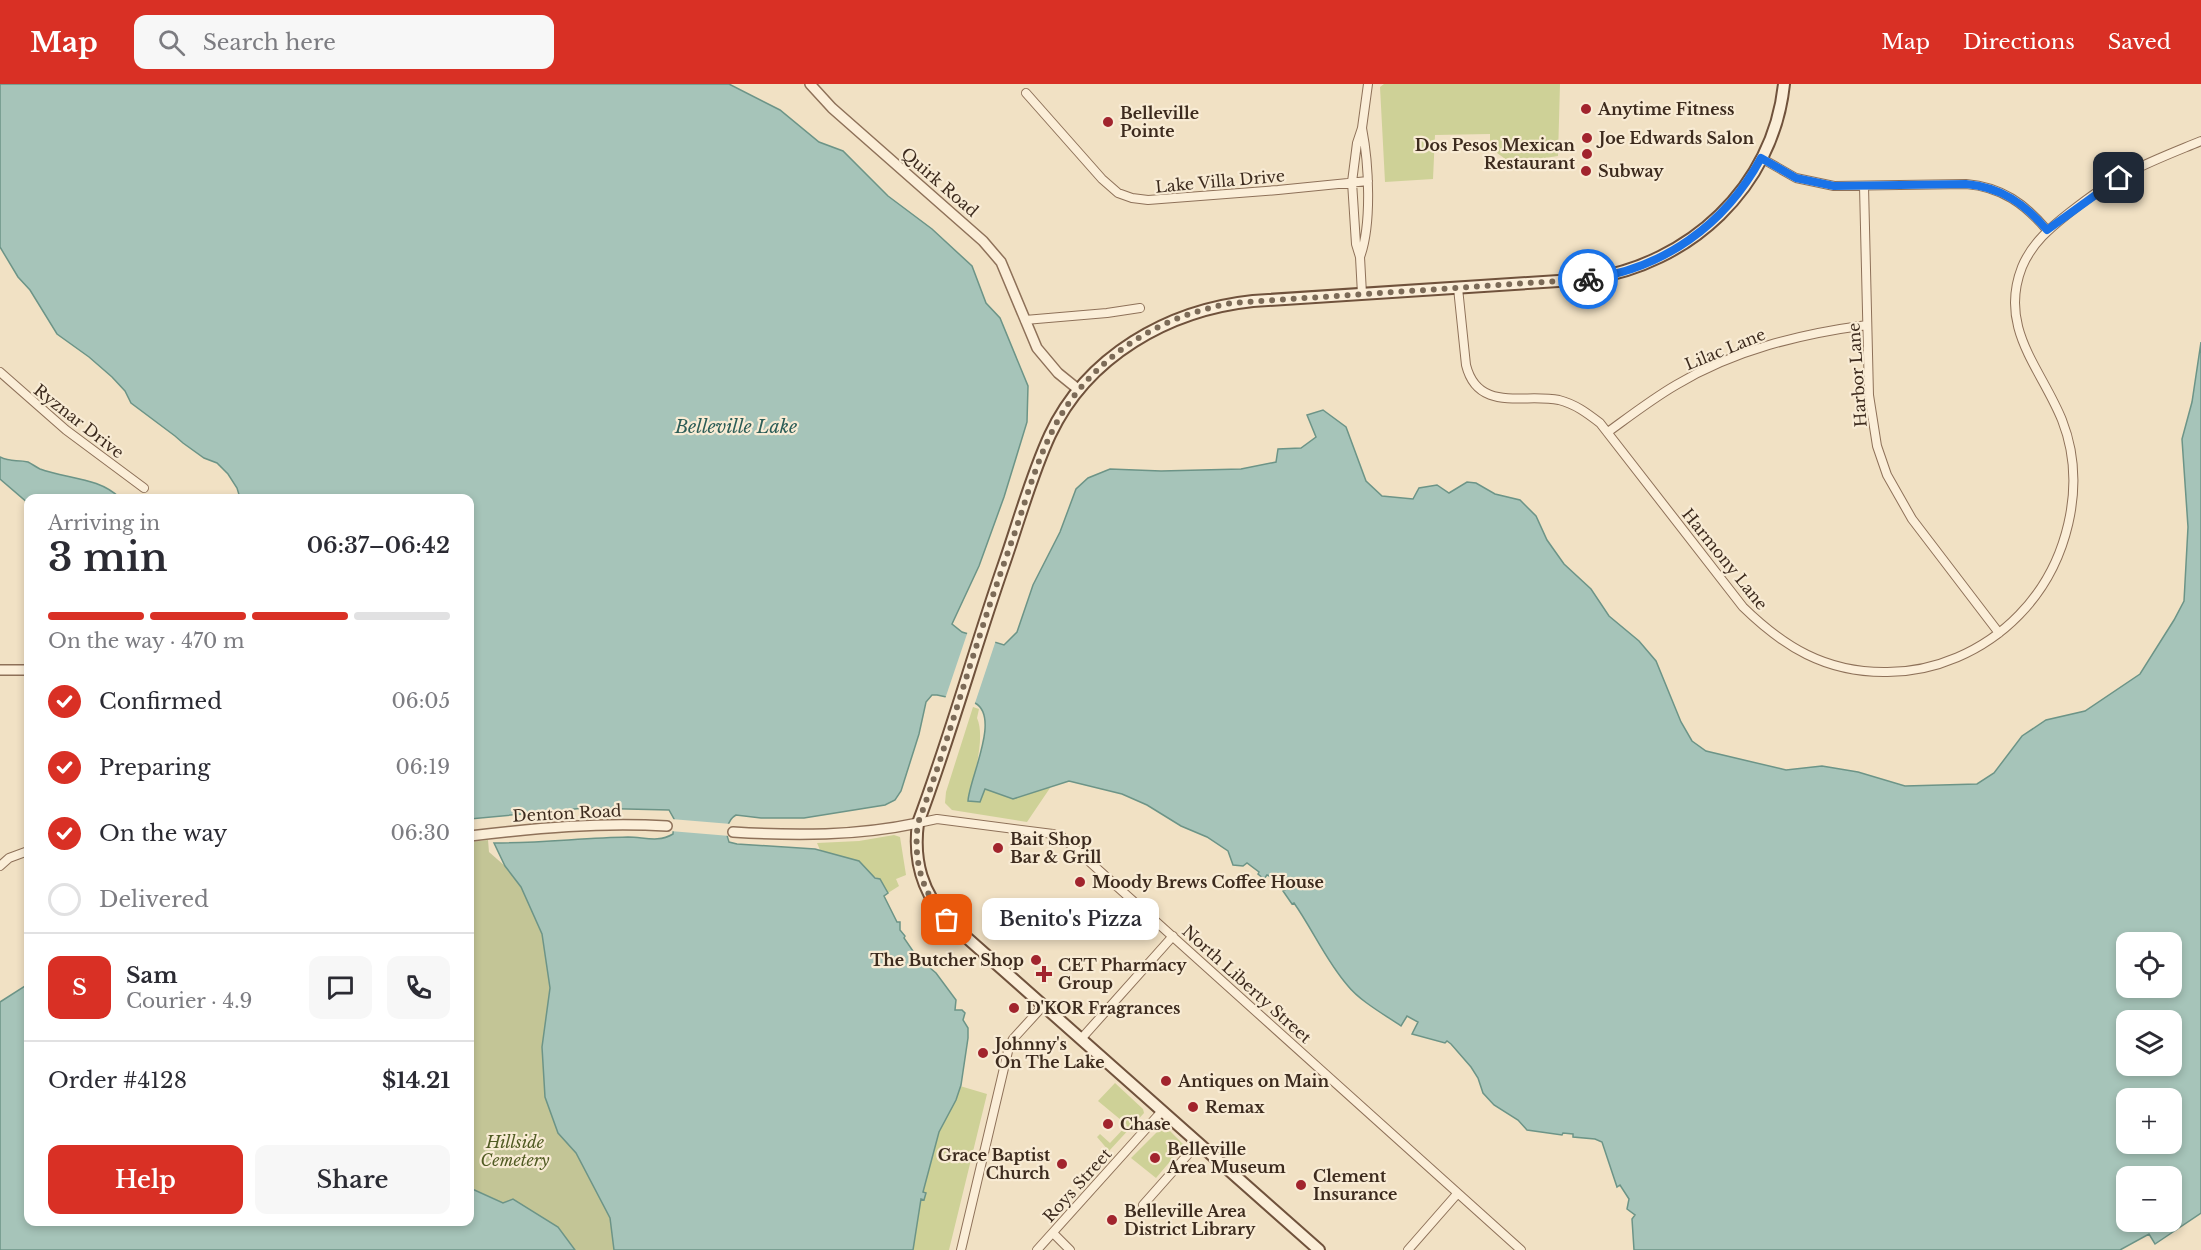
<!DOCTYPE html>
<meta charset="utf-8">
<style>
body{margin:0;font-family:"Libre Baskerville",serif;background:#f7f7f7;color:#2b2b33;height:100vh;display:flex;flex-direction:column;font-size:22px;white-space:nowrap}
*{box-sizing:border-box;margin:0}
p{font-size:20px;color:#7c7c81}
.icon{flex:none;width:33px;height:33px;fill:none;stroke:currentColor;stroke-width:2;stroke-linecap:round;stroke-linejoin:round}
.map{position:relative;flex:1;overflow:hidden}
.sheet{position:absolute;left:24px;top:410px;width:450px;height:732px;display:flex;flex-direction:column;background:#fff;border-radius:12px;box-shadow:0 3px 9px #0003}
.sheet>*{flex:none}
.fabs{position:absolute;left:2116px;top:848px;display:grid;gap:12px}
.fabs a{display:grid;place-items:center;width:66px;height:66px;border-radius:12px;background:#fff;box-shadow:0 3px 9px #0003;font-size:30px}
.pin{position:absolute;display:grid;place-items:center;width:51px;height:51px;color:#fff;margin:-26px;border-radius:12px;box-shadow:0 3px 9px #0006}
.courier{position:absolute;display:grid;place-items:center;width:60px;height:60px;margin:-30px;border:4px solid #1a73e8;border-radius:50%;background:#fff;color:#222;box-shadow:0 2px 8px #0007}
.bubble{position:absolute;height:42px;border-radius:12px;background:#fff;box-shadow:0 3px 9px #0003;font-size:20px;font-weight:600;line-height:42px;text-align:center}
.summary em{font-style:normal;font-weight:600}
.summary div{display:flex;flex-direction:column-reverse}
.summary{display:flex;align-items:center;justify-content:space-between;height:102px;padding:0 24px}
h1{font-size:39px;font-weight:600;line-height:45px}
.bar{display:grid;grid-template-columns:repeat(4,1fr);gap:9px 6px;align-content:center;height:72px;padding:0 24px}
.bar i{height:8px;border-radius:4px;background:#e1e1e2}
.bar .selected{background:#d93025}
.bar p{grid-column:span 4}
.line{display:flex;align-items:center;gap:15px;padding:0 24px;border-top:2px solid #e1e1e2}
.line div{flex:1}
.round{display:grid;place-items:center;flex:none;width:63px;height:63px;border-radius:12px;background:#f7f7f7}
ol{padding:0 24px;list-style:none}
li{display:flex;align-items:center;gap:18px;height:66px}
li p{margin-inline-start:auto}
li .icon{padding:6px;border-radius:50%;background:#d93025;color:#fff;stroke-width:4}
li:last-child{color:#7c7c81}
li i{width:33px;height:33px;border:3px solid #e1e1e2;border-radius:50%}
.cta{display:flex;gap:12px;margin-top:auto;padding:12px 24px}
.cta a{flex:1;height:69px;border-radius:12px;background:#d93025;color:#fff;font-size:24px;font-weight:600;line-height:69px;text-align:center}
.cta a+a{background:#f7f7f7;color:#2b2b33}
header{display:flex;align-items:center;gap:36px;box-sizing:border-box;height:84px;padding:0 30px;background:#d93025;color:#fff}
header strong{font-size:28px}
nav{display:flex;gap:33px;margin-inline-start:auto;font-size:21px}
.search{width:420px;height:54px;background:#f7f7f7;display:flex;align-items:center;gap:15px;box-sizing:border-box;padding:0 21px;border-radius:12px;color:#7c7c81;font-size:22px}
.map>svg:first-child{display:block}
.green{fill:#ced197}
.cemetery{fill:#c3c596}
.water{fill:#a6c4b9;stroke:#6c9487;stroke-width:1.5;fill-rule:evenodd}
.pier{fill:#f1e1c4}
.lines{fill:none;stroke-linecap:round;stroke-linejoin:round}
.minor-casing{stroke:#8e7159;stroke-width:10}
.tertiary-casing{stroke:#8e7159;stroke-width:12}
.secondary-casing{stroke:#70523c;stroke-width:14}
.minor{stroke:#fbeed8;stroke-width:8}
.tertiary{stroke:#fbeed8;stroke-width:9}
.secondary{stroke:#fbeed8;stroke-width:10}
.done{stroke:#7c6b58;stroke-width:6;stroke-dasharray:0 10.8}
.route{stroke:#1a73e8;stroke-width:8}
.poi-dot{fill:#a1242d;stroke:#f8ebd4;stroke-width:2}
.labels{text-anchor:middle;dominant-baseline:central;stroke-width:4.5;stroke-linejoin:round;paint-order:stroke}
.poi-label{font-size:16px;font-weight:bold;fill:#3d2b1e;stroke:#f8ebd4;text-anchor:start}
.street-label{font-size:16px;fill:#3d2b1e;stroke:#f8ebd4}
.park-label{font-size:16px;font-style:italic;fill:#505b23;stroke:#f8ebd4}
.water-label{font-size:18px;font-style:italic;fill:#2c5d57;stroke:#f8ebd4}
</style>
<header>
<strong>Map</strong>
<div class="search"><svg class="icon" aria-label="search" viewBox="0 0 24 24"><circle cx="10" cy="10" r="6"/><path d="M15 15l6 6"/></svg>Search here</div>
<nav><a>Map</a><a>Directions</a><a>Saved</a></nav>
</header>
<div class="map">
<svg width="2201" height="1166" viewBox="0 0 2201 1166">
<rect width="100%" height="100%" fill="#f1e1c4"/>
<path class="green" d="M1384 0H1560L1558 72 1511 79 1490 64V50L1435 51 1433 95 1385 98 1380 3Z
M973 623 979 625 977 634C986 654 973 695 969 716L985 705 1052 701 1027 738 952 726 945 719 946 708Z
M894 751 900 753 906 791 896 795 899 802 888 809 880 795 873 792 861 779 820 766 817 759 859 757Z
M1115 999 1143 1025 1144 1029 1109 1067 1097 1053 1100 1050 1110 1059 1127 1041 1098 1017Z
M960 1002 987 1010 949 1166H913L921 1115H924L926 1109 923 1108 939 1048 956 1016Z
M1164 1041 1184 1061 1156 1094 1131 1074Z"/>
<path class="cemetery" d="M488 756 489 768 505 782 521 803 542 850 550 904 542 963 558 1049 576 1069 610 1134 614 1166H575L558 1143 470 1104V758Z"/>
<path class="water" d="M0 0H729L780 26 819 58 843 67 888 112 932 145 972 182 986 219 1000 234 1028 302 1027 338 1004 413 979 482 952 540 962 548 1004 561 1017 548 1033 501 1060 448 1076 405 1088 394 1110 385 1161 387 1241 385 1276 378 1278 365 1301 364 1316 353 1307 331 1323 326 1346 343 1366 397 1382 412 1413 415 1419 404 1437 401 1449 409 1467 398 1476 399 1495 410 1520 416 1536 432 1547 456 1564 480 1591 505 1609 532 1639 557 1656 577 1681 638 1692 657 1706 667 1786 686 1822 682 1858 688 1905 702 1977 700 1994 689 2022 652 2046 636 2085 627 2140 590 2174 536 2184 517 2188 443 2182 355 2192 318 2201 258V1129L2155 1160 2149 1150 2120 1166H1634L1632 1135 1635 1131 1627 1125 1629 1115 1620 1101 1617 1103 1602 1058 1595 1055 1573 1053V1050L1563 1049 1562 1051 1527 1046 1518 1036 1494 1021 1483 1009 1478 994 1471 983 1451 960 1447 957 1445 959 1412 950 1418 938 1407 932 1401 942C1385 931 1360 917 1348 902 1326 877 1313 846 1294 819L1292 820 1283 807 1285 806C1281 799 1275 794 1267 791L1264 795 1258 790 1259 788 1247 779 1243 782 1233 781 1228 767 1207 753 1181 742 1147 721 1122 710 1069 697 1013 715 985 705 980 718 968 717C969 695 1001 633 975 619L937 611H932L926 618 919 650 901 707 895 716 885 721 804 734H761L736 731C727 736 725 749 729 758L737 760 815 765 859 777 875 794 880 795 888 809 884 812 897 838H900V846L905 852 904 854 917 873 936 889 956 916 955 926H962L965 929 963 936 968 944V954L961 1001 956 1016 939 1048 923 1108 926 1109 924 1116 921 1115 913 1166H614L610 1134 576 1069 558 1049 545 1013 542 963 550 904 542 850 521 803 505 782 494 759C539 759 583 754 628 753 644 753 658 759 673 750L674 735 669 726 585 724 470 735V414H240L237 404 228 390 217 379 204 374 183 359 175 352 131 319 125 307 112 293 89 273 57 250 30 206 18 193 0 163ZM2127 858H2172V903H2127ZM2127 936H2172V981H2127ZM2127 1014H2172V1059H2127ZM2127 1092H2172V1137H2127Z
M0 373C11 379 17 375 28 378 32 380 36 383 40 385 67 395 99 393 120 414H28V419L0 395Z
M28 900V1137H470V1104L503 1119 513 1115 558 1143 575 1166H0V918Z"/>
<path class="pier" d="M968 547 996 556 974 622 945 615Z
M671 735 731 740 730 752 670 747Z"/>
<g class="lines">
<g class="minor-casing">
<path id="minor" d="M1026 9 1102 95 1118 109 1132 114 1148 116 1278 106 1368 97
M1362 44 1368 0
M1761 74 1796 94 1834 102 1966 100C2002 103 2025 120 2047 146
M1864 102 1869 311 1877 362 1887 391 1912 435 1999 549
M1360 173C1372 140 1369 80 1362 44L1357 59 1352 98 1356 160 1360 173 1362 210
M1458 204 1466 281C1478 329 1524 309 1559 316 1575 320 1587 329 1600 339L1743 523C1784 563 1825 588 1884 588 1934 589 1984 567 2019 531 2067 482 2088 402 2062 336 2041 284 1998 244 2022 183 2032 159 2050 144 2069 129 2088 114 2108 99 2130 88 2153 76 2177 67 2201 57
M1025 236 1107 229 1140 224
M0 288 66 346 144 404
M1608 348C1630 332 1652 315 1676 301 1734 266 1800 250 1867 241
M918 739 937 735 1053 750 1062 753 1521 1166
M0 782 9 774 28 767
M1081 955 1173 852
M1143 1121 1198 1059
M1053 1149 1070 1166
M961 1166 1009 963 1013 955 1044 921
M1037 1166 1162 1027
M1408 1166 1457 1110"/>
</g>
<g class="tertiary-casing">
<path id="tertiary" d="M810 0 832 24 983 157 1001 178 1037 264 1058 289 1079 306
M0 586H28
M733 748C795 752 857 752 918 739
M470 752C538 744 598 738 667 742"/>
</g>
<g class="secondary-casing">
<path id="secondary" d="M1319 1166 949 838C922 809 913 777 918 739 950 654 974 566 1004 480 1019 437 1031 392 1050 351 1087 272 1168 226 1253 217L1589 195C1689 180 1773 104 1784 0"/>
</g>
<use href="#minor" class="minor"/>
<use href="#tertiary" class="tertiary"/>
<use href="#secondary" class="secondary"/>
</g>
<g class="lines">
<path class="done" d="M947 836C921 808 913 775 918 739 941 678 959 615 979 554 990 519 1002 485 1014 451 1031 401 1044 348 1078 307 1118 258 1172 230 1232 219L1588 195"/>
<path class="route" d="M1588 195C1663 185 1725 141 1761 74L1796 94 1834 102 1966 100C2001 103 2025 120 2047 146L2119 94"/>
</g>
<g class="poi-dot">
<circle cx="1586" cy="25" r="6"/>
<circle cx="1108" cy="38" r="6"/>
<circle cx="1587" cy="54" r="6"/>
<circle cx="1587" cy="70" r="6"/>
<circle cx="1586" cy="87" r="6"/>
<circle cx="998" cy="764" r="6"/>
<circle cx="1080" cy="798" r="6"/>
<circle cx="1036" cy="876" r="6"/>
<path d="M1041 881h6v6h6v6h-6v6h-6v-6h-6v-6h6z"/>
<circle cx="1014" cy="924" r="6"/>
<circle cx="983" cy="969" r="6"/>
<circle cx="1166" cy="997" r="6"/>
<circle cx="1193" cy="1023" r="6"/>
<circle cx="1108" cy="1040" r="6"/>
<circle cx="1155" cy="1074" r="6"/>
<circle cx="1062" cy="1080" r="6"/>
<circle cx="1301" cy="1101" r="6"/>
<circle cx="1112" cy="1136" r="6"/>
</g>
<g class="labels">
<g class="poi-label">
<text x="1598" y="25">Anytime Fitness</text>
<text x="1120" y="29">Belleville<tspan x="1120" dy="18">Pointe</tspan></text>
<text x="1599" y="54">Joe Edwards Salon</text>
<text x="1575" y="61" text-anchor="end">Dos Pesos Mexican<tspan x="1575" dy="18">Restaurant</tspan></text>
<text x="1598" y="87">Subway</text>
<text x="1010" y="755">Bait Shop<tspan x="1010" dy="18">Bar &amp; Grill</tspan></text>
<text x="1092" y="798">Moody Brews Coffee House</text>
<text x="1024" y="876" text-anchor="end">The Butcher Shop</text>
<text x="1058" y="881">CET Pharmacy<tspan x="1058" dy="18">Group</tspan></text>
<text x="1026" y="924">D'KOR Fragrances</text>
<text x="995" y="960">Johnny's<tspan x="995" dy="18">On The Lake</tspan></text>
<text x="1178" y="997">Antiques on Main</text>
<text x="1205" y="1023">Remax</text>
<text x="1120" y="1040">Chase</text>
<text x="1167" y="1065">Belleville<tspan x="1167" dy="18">Area Museum</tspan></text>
<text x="1050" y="1071" text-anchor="end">Grace Baptist<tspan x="1050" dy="18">Church</tspan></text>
<text x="1313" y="1092">Clement<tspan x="1313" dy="18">Insurance</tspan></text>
<text x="1124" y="1127">Belleville Area<tspan x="1124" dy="18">District Library</tspan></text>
</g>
<g class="street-label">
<text transform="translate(1220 97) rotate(-5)">Lake Villa Drive</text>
<text transform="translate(940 98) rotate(41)">Quirk Road</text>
<text transform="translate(1725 265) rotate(-22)">Lilac Lane</text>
<text transform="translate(1857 291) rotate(-94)">Harbor Lane</text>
<text transform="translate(79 337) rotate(38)">Ryznar Drive</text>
<text transform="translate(1725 475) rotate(51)">Harmony Lane</text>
<text transform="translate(567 729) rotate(-3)">Denton Road</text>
<text transform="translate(1247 900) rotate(42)">North Liberty Street</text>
<text transform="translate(1077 1101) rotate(-48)">Roys Street</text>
</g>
<g class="park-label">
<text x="515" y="1058">Hillside<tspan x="515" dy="18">Cemetery</tspan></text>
</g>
<g class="water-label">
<text x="736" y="343">Belleville Lake</text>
</g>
</g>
</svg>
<div class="fabs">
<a><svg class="icon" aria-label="locate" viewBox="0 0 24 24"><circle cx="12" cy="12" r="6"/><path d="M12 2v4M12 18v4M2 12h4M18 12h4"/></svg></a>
<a><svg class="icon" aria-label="layers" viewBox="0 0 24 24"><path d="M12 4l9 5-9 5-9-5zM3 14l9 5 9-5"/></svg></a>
<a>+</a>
<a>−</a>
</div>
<div class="pin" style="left:947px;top:836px;background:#ea580c"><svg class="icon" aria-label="bag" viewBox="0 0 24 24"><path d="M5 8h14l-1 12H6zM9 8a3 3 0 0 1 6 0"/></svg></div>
<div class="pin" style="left:2119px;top:94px;background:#1f2937"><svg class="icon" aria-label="home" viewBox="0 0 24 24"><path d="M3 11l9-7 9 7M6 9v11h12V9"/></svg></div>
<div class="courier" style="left:1588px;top:195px"><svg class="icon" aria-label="bike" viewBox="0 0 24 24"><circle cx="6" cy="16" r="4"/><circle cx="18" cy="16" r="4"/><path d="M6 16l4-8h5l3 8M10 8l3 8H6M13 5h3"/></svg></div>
<div class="bubble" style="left:982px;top:814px;width:177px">Benito's Pizza</div>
<section class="sheet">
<div class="summary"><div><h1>3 min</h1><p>Arriving in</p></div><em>06:37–06:42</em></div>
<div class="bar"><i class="selected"></i><i class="selected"></i><i class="selected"></i><i></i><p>On the way · 470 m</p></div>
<ol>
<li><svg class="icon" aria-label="check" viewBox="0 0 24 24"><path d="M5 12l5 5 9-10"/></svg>Confirmed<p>06:05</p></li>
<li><svg class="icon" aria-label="check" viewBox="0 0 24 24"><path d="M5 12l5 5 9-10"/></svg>Preparing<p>06:19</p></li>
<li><svg class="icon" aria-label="check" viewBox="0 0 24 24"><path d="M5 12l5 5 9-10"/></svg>On the way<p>06:30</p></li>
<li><i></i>Delivered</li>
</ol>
<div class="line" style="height:108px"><b class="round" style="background:#d93025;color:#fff">S</b><div><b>Sam</b><p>Courier · 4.9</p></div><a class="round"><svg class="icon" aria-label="chat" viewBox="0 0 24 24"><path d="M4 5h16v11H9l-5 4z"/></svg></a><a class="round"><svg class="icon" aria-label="phone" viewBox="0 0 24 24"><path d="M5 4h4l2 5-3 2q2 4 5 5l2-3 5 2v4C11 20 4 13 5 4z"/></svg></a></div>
<div class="line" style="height:78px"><div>Order #4128</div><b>$14.21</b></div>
<div class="cta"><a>Help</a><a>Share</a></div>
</section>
</div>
